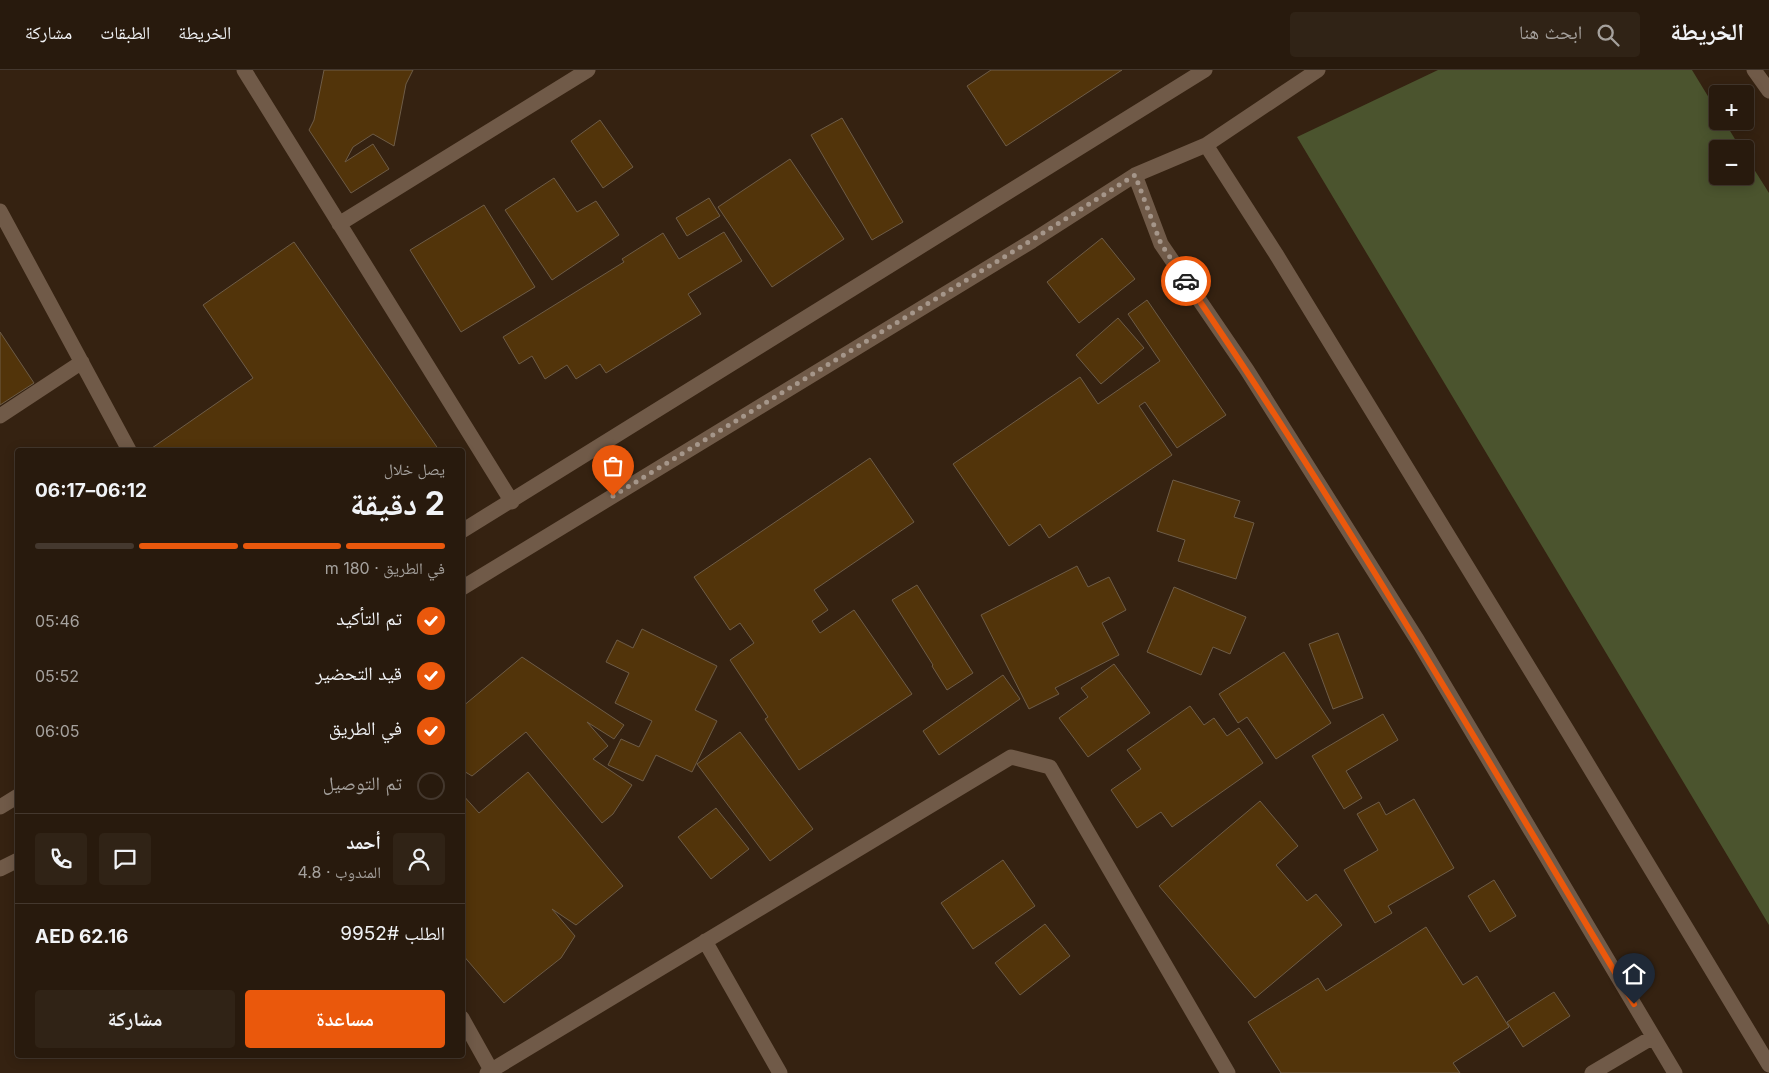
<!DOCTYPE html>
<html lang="ar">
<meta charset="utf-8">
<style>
body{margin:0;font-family:Inter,"Noto Naskh Arabic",sans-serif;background:#302316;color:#f1f3f6;direction:rtl;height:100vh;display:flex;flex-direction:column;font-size:19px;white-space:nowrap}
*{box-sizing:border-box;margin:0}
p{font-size:16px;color:#a5a19d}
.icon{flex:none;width:28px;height:28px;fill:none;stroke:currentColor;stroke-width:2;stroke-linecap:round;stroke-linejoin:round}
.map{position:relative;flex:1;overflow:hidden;direction:ltr}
.sheet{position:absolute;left:15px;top:378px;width:450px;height:610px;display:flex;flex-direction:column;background:#281a0d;border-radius:5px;box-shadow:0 2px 12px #0003,0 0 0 1px #44382e;direction:rtl}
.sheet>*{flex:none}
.controls{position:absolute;left:1709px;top:15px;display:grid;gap:10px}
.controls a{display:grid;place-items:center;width:45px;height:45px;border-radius:5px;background:#281a0d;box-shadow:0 2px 12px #0003,0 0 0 1px #44382e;font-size:25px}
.pin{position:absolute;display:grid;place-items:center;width:42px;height:42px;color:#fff;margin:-51px -21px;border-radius:50% 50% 50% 0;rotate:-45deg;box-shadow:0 0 5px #0007}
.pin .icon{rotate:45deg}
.courier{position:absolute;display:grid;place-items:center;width:50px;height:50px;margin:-25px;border:4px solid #ea580c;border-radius:50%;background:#fff;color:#222;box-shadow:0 1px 6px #0007}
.head em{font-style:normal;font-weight:700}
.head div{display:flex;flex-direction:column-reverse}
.head{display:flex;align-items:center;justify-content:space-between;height:85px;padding:0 20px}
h1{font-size:32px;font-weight:700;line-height:38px}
.bar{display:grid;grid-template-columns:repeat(4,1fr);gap:8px 5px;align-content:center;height:60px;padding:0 20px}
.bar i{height:6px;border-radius:4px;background:#44382e}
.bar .selected{background:#ea580c}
.bar p{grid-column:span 4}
.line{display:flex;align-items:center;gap:12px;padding:0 20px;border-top:1px solid #44382e}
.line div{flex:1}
.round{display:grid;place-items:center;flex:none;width:52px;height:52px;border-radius:5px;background:#302316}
ol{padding:0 20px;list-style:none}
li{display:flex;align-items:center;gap:15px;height:55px}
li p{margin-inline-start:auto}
li .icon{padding:5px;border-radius:50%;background:#ea580c;color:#fff;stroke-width:4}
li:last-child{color:#a5a19d}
li i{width:28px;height:28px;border:2px solid #44382e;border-radius:50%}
.cta{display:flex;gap:10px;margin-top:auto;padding:10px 20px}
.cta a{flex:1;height:58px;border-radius:5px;background:#ea580c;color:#fff;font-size:20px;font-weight:700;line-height:58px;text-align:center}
.cta a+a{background:#302316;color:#f1f3f6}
header{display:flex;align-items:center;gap:30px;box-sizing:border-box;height:70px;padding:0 25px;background:#281a0d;border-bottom:1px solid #44382e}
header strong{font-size:24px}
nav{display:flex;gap:28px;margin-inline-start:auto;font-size:18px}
.search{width:350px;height:45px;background:#302316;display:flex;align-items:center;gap:12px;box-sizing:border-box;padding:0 18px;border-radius:5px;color:#a5a19d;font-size:19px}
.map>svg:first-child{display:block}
.green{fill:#4b542e}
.building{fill:#52340a;stroke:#6e5c47}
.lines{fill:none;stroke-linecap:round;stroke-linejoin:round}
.minor{stroke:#705a48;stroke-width:15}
.done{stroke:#a5968a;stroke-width:5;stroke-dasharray:0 9}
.route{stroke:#ea580c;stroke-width:6}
</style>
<header>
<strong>الخريطة</strong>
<div class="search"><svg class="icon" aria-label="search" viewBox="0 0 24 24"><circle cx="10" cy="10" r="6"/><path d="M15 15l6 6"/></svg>ابحث هنا</div>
<nav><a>الخريطة</a><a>الطبقات</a><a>مشاركة</a></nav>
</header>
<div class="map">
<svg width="1769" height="1003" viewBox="0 0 1769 1003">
<rect width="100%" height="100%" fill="#352211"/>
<path class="green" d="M1438 0H1692L1717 41 1718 51H1724L1741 79H1718V106H1745V85L1769 123V855L1297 67Z"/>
<path class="building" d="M324 0H413L406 14 394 76 373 64 353 77 345 92 373 74 389 99 351 123 309 60 314 50Z
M991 0H1122L1006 76 967 16Z
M842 48 903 152 872 170 811 65Z
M600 50 633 97 603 118 571 71Z
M790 89 844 169 772 217 718 137Z
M554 108 577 142 596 131 619 165 552 210 505 140Z
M709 128 720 146 687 166 676 148Z
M484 135 535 217 461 262 410 180Z
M724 162 742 191 688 224 701 244 606 303 600 294 576 309 567 295 545 309 532 286 519 294 503 267 624 192 622 189 663 163 679 189Z
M1102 168 1135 209 1079 253 1047 212Z
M294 172 439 380H154L152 378 253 308 203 235Z
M1147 230 1226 345 1177 378 1145 332 1139 336 1172 385 1049 468 1040 454 1009 476 953 394 1080 307 1098 334 1160 291 1128 244Z
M1118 248 1144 278 1101 314 1076 285Z
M0 262 34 313 0 335Z
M870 388 914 452 814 520 828 540 812 551 820 563 854 540 912 624 799 700 765 649 768 647 730 590 754 573 740 553 730 560 694 507Z
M1173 410 1240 431 1234 447 1254 453 1236 509 1178 491 1185 470 1157 461Z
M1077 496 1088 517 1109 507 1126 540 1102 553 1119 585 1055 618 1059 624 1029 639 981 545Z
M917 515 973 603 947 620 932 596 933 595 892 530Z
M1174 517 1246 547 1230 584 1213 577 1201 605 1147 582Z
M642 559 717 596 695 640 717 651 692 702 656 685 643 711 608 695 621 669 639 677 652 651 615 633 629 603 606 592 617 570 633 578Z
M1338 563 1363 628 1333 639 1309 574Z
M1284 582 1331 653 1276 689 1247 647 1238 653 1219 624Z
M522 587 624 655 614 669 587 652 608 676 593 689 632 715 613 744 602 753 526 662 472 706 462 700V637Z
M1114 594 1150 643 1088 687 1059 648 1088 627 1081 618Z
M1003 605 1020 629 939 685 923 661Z
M1190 636 1204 655 1214 648 1227 666 1239 658 1263 693 1172 757 1161 742 1137 758 1111 720 1141 699 1127 680Z
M1383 644 1398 670 1346 701 1362 728 1344 739 1312 686Z
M740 662 813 759 770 791 697 694Z
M528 702 623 816 576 855 552 839 575 866 561 888 504 933 462 884V854L464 856 462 853V724L479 743Z
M1414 729 1454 798 1388 836 1392 843 1375 853 1344 800 1378 780 1357 744 1379 732 1386 745Z
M1260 731 1298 776 1276 795 1307 831 1316 824 1342 855 1255 928 1159 816Z
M716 738 749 779 711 809 678 767Z
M1003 790 1035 836 973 879 941 833Z
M1494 810 1516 846 1490 862 1468 826Z
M1045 854 1070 886 1020 925 995 893Z
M1426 857 1463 915 1477 906 1509 957 1453 993 1460 1003H1281L1248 952 1318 908 1326 921Z
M1554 922 1570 946 1523 977 1507 952Z"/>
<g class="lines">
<path class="minor" d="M244 0 512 432
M1754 0 1769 21
M1206 75 1276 184 1567 660 1769 995
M1135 105 1161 174 1247 300 1418 571 1675 1003
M0 141 129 380
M339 154 588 0
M0 346 82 292
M462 461 1205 0
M462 518 1032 171 1135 105 1206 75 1318 0
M0 737 18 726
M0 799 18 790
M705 871 780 1003
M462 948 491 1000
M487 1003 1011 687 1050 697 1228 1003
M1592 1003 1653 967"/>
</g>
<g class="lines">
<path class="done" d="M613 426 1032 170 1135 105 1161 174 1186 211"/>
<path class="route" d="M1186 211C1346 445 1488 691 1634 934"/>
</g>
</svg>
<div class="controls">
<a>+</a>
<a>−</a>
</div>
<div class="pin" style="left:613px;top:426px;background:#ea580c"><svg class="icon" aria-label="bag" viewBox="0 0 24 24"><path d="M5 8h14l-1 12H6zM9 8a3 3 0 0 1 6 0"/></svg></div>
<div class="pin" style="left:1634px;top:934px;background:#1f2937"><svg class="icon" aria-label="home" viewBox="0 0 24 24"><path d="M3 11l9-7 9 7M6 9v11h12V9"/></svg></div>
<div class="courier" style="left:1186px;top:211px"><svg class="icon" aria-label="car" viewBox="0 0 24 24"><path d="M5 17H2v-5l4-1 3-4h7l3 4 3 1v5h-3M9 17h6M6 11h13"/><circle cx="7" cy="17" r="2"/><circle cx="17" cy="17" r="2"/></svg></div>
<section class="sheet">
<div class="head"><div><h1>2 دقيقة</h1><p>يصل خلال</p></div><em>06:12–06:17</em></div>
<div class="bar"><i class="selected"></i><i class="selected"></i><i class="selected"></i><i></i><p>في الطريق · 180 m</p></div>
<ol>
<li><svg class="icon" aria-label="check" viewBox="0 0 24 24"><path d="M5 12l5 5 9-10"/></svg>تم التأكيد<p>05:46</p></li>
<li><svg class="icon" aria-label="check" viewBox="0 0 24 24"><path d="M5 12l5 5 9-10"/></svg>قيد التحضير<p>05:52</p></li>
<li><svg class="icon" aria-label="check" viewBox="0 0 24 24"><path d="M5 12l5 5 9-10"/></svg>في الطريق<p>06:05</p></li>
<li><i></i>تم التوصيل</li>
</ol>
<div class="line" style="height:90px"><a class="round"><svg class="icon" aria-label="person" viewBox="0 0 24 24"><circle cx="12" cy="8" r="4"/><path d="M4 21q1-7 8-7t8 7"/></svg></a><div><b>أحمد</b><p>المندوب · 4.8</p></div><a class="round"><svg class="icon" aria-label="chat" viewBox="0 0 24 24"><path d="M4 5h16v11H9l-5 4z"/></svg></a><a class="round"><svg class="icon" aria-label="phone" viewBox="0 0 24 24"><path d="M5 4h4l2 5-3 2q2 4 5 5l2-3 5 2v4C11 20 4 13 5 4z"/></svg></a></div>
<div class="line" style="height:65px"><div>الطلب #9952</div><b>AED 62.16</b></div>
<div class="cta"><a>مساعدة</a><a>مشاركة</a></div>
</section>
</div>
